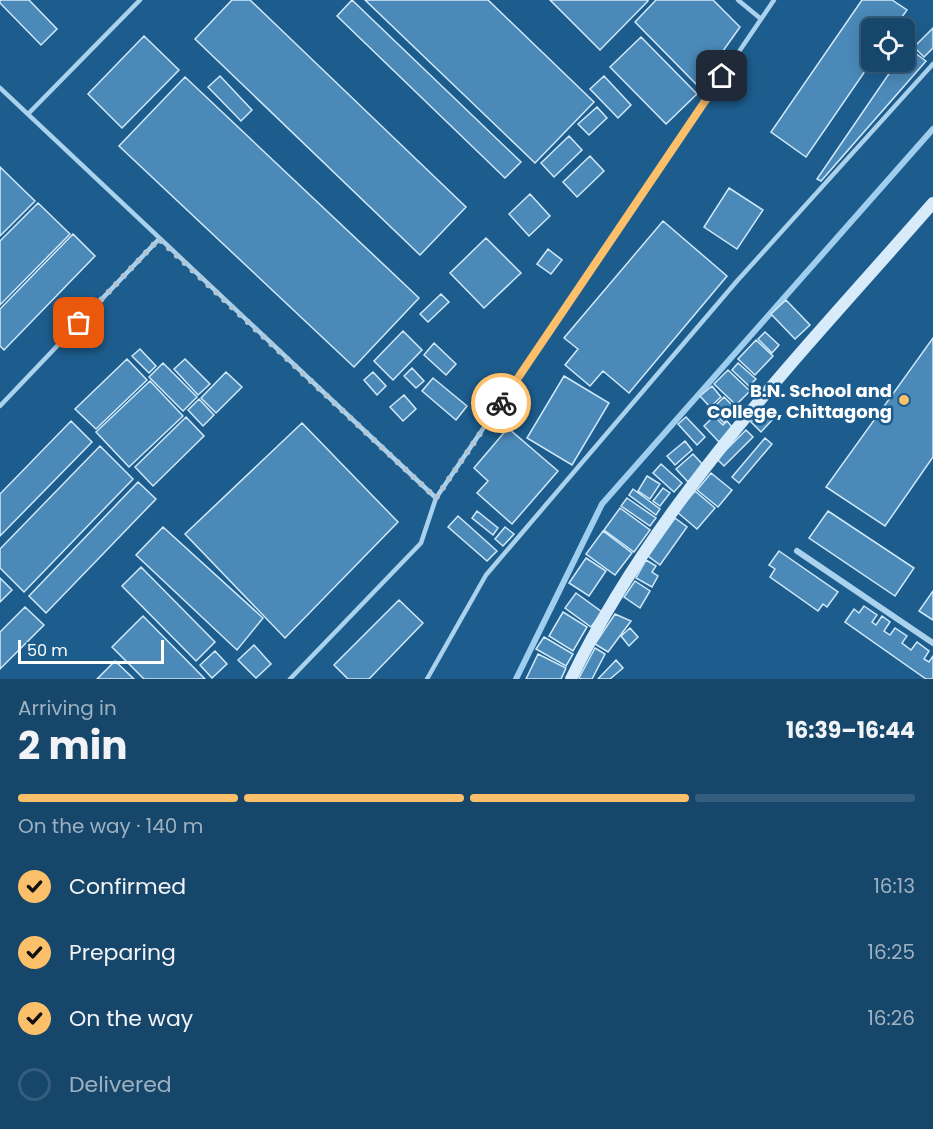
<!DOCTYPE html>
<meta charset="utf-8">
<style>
body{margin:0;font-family:Poppins,sans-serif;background:#1f4d70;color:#f1f3f6;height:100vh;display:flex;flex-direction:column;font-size:22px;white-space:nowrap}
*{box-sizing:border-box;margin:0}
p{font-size:20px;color:#9eb1c1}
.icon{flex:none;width:33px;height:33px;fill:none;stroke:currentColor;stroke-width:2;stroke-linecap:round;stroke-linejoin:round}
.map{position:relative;height:679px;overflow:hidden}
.sheet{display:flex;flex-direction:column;background:#16466a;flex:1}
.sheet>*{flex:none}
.buttons{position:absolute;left:861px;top:18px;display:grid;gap:12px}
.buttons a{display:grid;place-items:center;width:54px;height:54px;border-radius:9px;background:#16466a;box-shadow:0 3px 15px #0003,0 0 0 2px #355e7e;font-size:30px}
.scale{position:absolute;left:18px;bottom:15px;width:146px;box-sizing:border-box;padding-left:6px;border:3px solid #fff;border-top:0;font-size:16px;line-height:21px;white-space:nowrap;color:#fff;-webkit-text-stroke:4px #1d5d8e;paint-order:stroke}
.pin{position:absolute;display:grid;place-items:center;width:51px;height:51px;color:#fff;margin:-26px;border-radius:12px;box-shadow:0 3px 9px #0006}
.courier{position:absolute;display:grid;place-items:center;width:60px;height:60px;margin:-30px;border:4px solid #fcbf6a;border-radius:50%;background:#fff;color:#222;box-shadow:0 2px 8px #0007}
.head em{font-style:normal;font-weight:700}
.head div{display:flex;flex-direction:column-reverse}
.head{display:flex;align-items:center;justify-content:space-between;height:102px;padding:0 18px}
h1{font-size:39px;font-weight:700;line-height:45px}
.bar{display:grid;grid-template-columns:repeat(4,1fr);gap:9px 6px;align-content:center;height:72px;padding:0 18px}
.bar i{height:8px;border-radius:4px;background:#355e7e}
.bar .on{background:#fcbf6a}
.bar p{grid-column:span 4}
ol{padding:0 18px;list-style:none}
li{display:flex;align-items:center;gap:18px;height:66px}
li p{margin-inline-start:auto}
li .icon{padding:6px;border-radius:50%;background:#fcbf6a;color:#111;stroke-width:4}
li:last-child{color:#9eb1c1}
li i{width:33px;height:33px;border:3px solid #355e7e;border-radius:50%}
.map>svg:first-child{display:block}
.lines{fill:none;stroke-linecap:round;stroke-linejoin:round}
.stream{stroke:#9fceef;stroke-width:6}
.building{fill:#4a89b8;stroke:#d1e9f9;stroke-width:1.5}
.lane{stroke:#abd2ed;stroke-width:4.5}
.street{stroke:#abd2ed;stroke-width:6}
.secondary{stroke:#d8ebfa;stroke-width:12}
.done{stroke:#b0c6d7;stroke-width:6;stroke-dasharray:0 10.8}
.route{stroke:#fcbf6a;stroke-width:8}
.poi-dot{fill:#fcbf6a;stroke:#1d5d8e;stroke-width:2}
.labels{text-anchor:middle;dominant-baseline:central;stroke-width:5;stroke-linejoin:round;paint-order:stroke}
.poi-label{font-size:18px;font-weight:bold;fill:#fff;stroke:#1d5d8e;text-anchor:end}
</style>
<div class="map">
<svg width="933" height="679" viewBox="0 0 933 679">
<rect width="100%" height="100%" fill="#1d5d8e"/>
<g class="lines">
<path class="stream" d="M516 679 602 504 933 129"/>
</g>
<path class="building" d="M0 0H29L57 29 41 45 0 3Z
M232 0H250L466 207 420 255 195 39Z
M352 0 521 162 505 178 337 16Z
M365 0H488L594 102 535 163Z
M550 0H648V1L600 50Z
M656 0H713L740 27 698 86 635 22Z
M862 0H892L907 10 894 28H872V61L806 157 771 132Z
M933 28V48L924 57 914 47Z
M144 36 179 70 122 128 88 94Z
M641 37 697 94 666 124 610 67Z
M907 47 926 61 821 181 817 179 897 62H904Z
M220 76 252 110 241 121 208 87Z
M604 76 631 105 618 118 590 89Z
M185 77 419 298 354 367 119 146Z
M597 107 607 118 589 135 578 124Z
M569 136 582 150 554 177 541 163Z
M590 156 604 171 577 197 563 182Z
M0 167 35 201 0 236Z
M729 188 763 210 737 249 704 227Z
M530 194 550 216 529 236 509 214Z
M38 203 70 234 0 305V241Z
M663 221 727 276 629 393 603 371 590 386 565 365 578 349 564 338Z
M73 234 95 256 4 350 0 346V309Z
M486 238 521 273 484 308 450 273Z
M548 249 562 260 551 274 537 264Z
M441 294 449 302 428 322 420 314Z
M786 300 810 325 795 339 771 314Z
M403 331 422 350 393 380 374 361Z
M765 332 779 345 772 353 758 339Z
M933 338V457L885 526 826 487Z
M756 340 773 356 755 375 738 359Z
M434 343 456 364 446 375 424 355Z
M140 349 156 366 149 373 132 356Z
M127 359 147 380 96 429 75 409Z
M185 359 210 384 198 395 174 369Z
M163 363 197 397 183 411 149 377Z
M738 363 756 379 749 386 732 370Z
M412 368 424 381 416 388 404 376Z
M728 370 750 391 736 405 714 384Z
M226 372 242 387 216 413 201 398Z
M373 372 386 386 377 395 364 380Z
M564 376 609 403 572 465 527 438Z
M433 378 467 406 456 420 422 391Z
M150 381 183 416 129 467 96 432Z
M712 386 721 397 710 407 700 396Z
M404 395 416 409 403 421 390 407Z
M724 397 737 410 724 423 711 410Z
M199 399 214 415 203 426 188 410Z
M763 410 773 419 761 432 751 422Z
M714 416 723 425 727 421 733 428 719 442 704 426Z
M186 417 204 436 153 486 135 467Z
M686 417 705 437 697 445 678 424Z
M71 421 92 442 0 536V494Z
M302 423 398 522 285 638 185 534Z
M508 428 558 471 512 524 477 493 488 481 474 468Z
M746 430 753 437 724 466 717 459Z
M765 438 772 444 739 483 732 477Z
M685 441 692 450 675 465 667 456Z
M100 446 133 479 24 592 0 568V549Z
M693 454 705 467 688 482 676 469Z
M661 464 682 483 674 492 653 473Z
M711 473 732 490 718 507 697 490Z
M647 476 660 484 650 499 638 491Z
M138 482 156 499 46 613 29 596Z
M663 488 670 493 660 506 653 501Z
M633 489 660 509 656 515 629 495Z
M695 491 715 508 697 529 677 512Z
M627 498 656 518 650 526 621 506Z
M620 508 650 530 634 552 604 530Z
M477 511 498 528 493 535 472 518Z
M828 511 914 568 895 596 809 538Z
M458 516 497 551 487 561 448 527Z
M675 518 687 527 660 565 648 556Z
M163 527 263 618 237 650 136 555Z
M505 527 514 534 503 546 495 539Z
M603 531 632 553 615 575 586 554Z
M779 551 838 592 827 607 823 604 818 611 770 577 775 569 769 565Z
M586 558 606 571 589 596 569 583Z
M646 560 656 566 652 572 658 576 652 587 636 578Z
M141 567 215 642 196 661 122 586Z
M0 578 12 590 0 602Z
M635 581 650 591 640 608 624 597Z
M933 591V620L919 611Z
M576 593 602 612 591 627 565 608Z
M399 600 423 623 369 679H348L334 665Z
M864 606 877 615 872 622 876 625 882 616 890 622 884 631 890 635 895 628 907 636 902 643 911 650 917 642 929 651 924 659 929 662 933 656V679H926L845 622 854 609 859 613Z
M25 607 44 625 0 669V632Z
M563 612 587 627 573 651 549 636Z
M615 614 631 621 608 652 595 644Z
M143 616 205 679H144L112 647Z
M630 628 638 637 629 646 621 636Z
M544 637 573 654 566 666 536 649Z
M254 645 271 664 256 678 238 660Z
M595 648 605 654 592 679H582L579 678Z
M215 651 227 664 212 678 200 665Z
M538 654 566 668 561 679H526Z
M616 660 623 668 610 679H598Z
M115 661 134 679H97Z"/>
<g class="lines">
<path class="lane" d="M738 0 761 19
M0 88 436 498
M28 114 140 0
M0 406 159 239
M290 679 421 543 436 498 774 0
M427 679 486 575 737 281 933 64"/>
<path class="street" d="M797 551 933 643"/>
<path class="secondary" d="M571 679C658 499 803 352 933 203"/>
</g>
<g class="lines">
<path class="done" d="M79 323 159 239 436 498 501 403"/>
<path class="route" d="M501 403 722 76"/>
</g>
<circle class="poi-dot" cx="904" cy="400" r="6"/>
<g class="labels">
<g class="poi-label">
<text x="892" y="390">B.N. School and<tspan x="892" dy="21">College, Chittagong</tspan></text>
</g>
</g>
</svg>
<div class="buttons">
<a><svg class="icon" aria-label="locate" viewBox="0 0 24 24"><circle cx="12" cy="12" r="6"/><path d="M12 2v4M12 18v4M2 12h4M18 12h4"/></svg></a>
</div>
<div class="scale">50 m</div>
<div class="pin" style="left:79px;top:323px;background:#ea580c"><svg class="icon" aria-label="bag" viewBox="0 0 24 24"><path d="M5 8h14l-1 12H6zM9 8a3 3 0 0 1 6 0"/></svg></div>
<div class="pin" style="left:722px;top:76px;background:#1f2937"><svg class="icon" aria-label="home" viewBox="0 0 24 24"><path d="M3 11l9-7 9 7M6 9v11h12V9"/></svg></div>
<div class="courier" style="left:501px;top:403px"><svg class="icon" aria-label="bike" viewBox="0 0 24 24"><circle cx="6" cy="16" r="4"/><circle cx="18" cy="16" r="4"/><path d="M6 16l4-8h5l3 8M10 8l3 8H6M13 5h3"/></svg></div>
</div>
<section class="sheet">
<div class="head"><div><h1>2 min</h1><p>Arriving in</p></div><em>16:39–16:44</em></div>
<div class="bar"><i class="on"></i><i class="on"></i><i class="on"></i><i></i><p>On the way · 140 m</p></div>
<ol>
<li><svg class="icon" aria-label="check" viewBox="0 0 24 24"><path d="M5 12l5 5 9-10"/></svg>Confirmed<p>16:13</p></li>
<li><svg class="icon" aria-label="check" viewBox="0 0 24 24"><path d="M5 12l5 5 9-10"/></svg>Preparing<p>16:25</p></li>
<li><svg class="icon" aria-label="check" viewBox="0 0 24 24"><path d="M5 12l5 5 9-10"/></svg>On the way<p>16:26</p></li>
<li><i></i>Delivered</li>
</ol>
</section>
